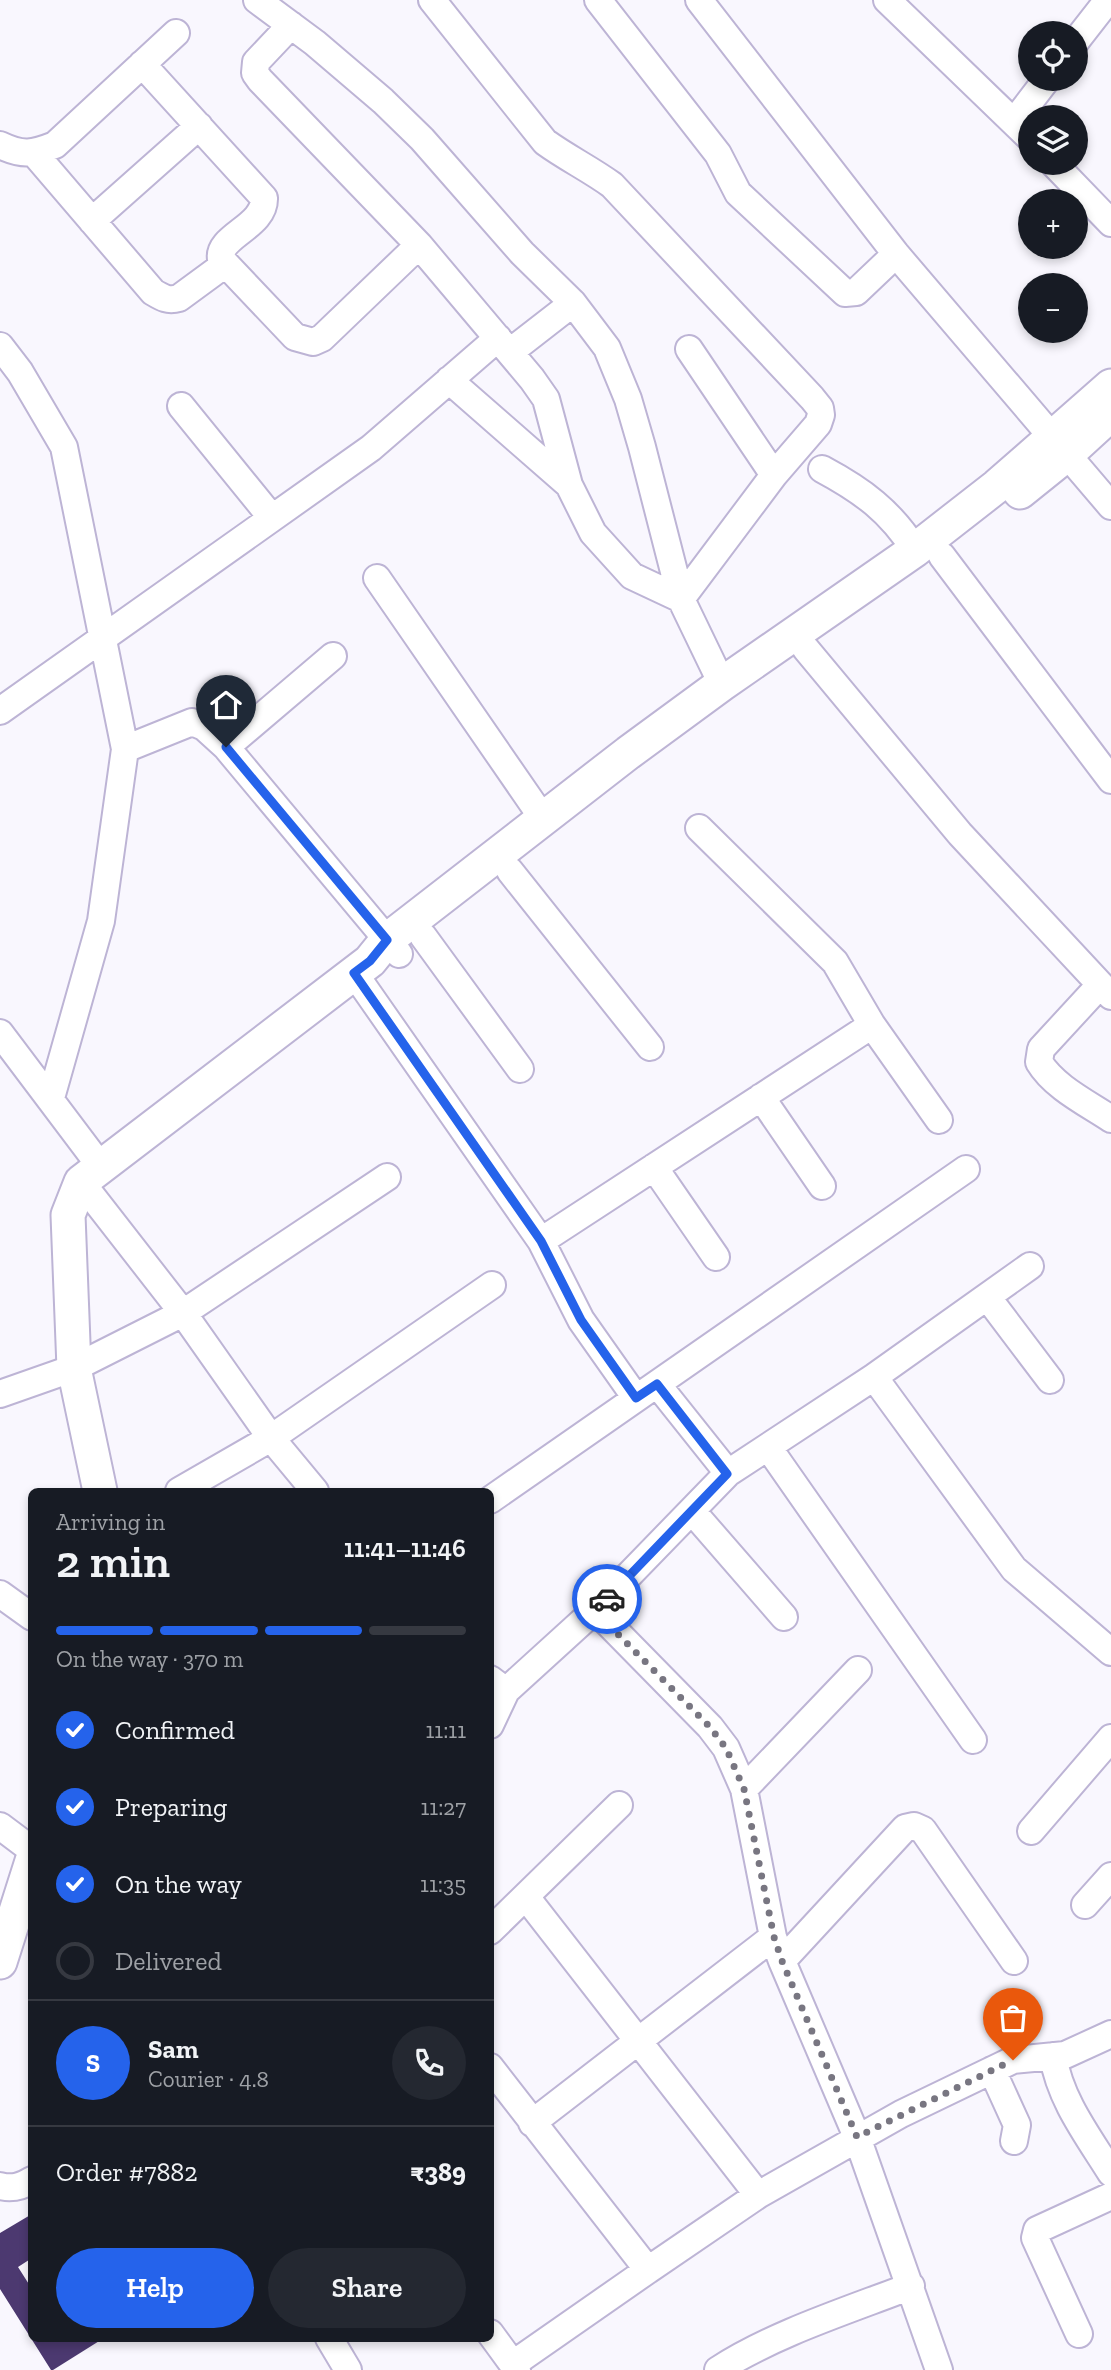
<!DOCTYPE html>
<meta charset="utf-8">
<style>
body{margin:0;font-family:"Zilla Slab",serif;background:#242831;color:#f1f3f6;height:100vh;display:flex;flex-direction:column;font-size:26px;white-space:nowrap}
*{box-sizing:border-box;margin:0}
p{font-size:23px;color:#9ea1a6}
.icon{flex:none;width:38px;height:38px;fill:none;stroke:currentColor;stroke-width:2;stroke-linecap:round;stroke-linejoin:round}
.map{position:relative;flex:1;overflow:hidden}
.drawer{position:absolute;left:28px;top:1488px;width:466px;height:854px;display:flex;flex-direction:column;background:#171b24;border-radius:10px;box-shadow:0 4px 10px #0003}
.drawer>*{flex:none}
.controls{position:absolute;left:1018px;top:21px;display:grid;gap:14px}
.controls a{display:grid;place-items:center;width:70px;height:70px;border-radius:50%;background:#171b24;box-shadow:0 4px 10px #0003;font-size:35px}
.pin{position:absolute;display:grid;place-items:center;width:60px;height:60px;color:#fff;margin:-72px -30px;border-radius:50% 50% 50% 0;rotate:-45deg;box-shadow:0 0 7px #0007}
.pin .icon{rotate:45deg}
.courier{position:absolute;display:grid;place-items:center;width:70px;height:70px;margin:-35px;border:5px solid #2563eb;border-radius:50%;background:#fff;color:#222;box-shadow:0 2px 9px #0007}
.summary em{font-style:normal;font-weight:600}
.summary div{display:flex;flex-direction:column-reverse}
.summary{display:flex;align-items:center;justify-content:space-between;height:119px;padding:0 28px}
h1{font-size:46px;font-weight:600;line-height:52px}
.bar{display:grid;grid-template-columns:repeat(4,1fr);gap:10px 7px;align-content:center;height:84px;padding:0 28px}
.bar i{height:9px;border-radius:5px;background:#363941}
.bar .current{background:#2563eb}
.bar p{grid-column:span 4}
.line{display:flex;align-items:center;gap:18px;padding:0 28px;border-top:2px solid #363941}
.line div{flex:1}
.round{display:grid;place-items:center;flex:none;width:74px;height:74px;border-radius:37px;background:#242831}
ol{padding:0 28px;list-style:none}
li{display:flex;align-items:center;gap:21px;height:77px}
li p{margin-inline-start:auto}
li .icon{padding:7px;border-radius:50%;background:#2563eb;color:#fff;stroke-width:4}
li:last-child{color:#9ea1a6}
li i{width:38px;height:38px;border:4px solid #363941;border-radius:50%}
.button{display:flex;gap:14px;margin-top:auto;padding:14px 28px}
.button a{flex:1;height:80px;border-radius:42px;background:#2563eb;color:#fff;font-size:28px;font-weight:600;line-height:80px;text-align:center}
.button a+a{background:#242831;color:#f1f3f6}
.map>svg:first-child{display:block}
.building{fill:#4c3970}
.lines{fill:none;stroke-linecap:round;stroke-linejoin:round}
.minor-casing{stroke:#bdb4d5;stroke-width:30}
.major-casing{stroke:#bdb4d5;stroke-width:37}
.minor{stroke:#fff;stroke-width:26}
.major{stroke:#fff;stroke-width:33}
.done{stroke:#787681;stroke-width:7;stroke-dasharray:0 12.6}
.route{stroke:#2563eb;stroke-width:9}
</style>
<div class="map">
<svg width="1111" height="2370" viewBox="0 0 1111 2370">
<rect width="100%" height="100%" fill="#f9f7fe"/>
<path class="building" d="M32 2214V2258L18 2267 32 2289V2338H104L53 2370H51L0 2289V2233Z"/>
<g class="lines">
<g class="minor-casing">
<path id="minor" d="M257 0 315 43 383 101 422 139 522 253 573 303 607 348 628 399 642 447 681 599
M432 0 545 142C567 158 590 169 612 185L812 398 820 408 821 415 818 424 774 475
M598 0 718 154 738 193 845 293 856 292 896 254
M699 0 896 254 1111 506
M887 0 1031 139
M291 25 256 62 255 73 260 80 419 245 532 379 546 399 569 485 593 533 632 576 681 599
M1076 41 1108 0
M142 64 264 198C265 227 217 236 221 259L295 337 313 342 322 338 419 245
M1014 122 1047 79
M0 145C23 156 32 154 55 145L176 33
M34 153 153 292C163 298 168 301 179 298L224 265
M1053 163 1111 223
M92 221 199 126
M0 346 20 372 64 447 125 749 101 921 51 1098
M689 349 774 475 681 599 722 684
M510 352 573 303
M449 380 569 485
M181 406 272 518
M822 469C863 491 890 511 915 550
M942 556 1111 780
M377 578 544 820
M806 649 960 834 1111 996
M0 711 371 448 498 338
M226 747 333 656
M125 749 192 722 204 727 226 747 399 954
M699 828 835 962 872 1025 939 1120
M510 871 650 1047
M423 936 520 1069
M354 973 541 1241 581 1320 636 1398
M1100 985 1041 1049 1039 1062C1054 1087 1087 1103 1111 1119
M0 1033 101 1167
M761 1097 822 1186
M654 1167 716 1257
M81 1182 183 1313 271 1438 315 1491
M541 1241 872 1025
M988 1298 1050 1380
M874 1377 1014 1569 1111 1652
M657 1384 728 1473 874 1377 1030 1266
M0 1394 74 1368 183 1313 387 1177
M768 1447 973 1740
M728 1473 595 1610 710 1727 726 1748 744 1789 773 1937 782 1961 857 2137 939 2370
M179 1491 271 1438 492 1285
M490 1500 966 1169
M692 1511 784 1617
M0 1594 32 1617
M490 1679 506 1691 595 1610
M490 1725 506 1691
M744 1789 858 1670
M0 1826 32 1850
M1031 1831 1111 1738
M526 1897 758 2195
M1085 1905 1111 1876
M490 1931 619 1805
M782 1961 905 1828 914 1826 923 1830 1014 1961
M1053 2056C1060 2100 1088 2136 1111 2173
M490 2067 648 2270 758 2195 901 2114 1013 2060 1065 2055 1111 2034
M992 2070 1017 2125 1014 2141
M532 2123 773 1937
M0 2186C12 2189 21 2187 32 2180
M490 2333 517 2370
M1079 2334 1035 2238 1037 2230 1111 2196
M329 2338 348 2370
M513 2364 648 2270
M718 2370C773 2334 849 2310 911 2286"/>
</g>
<g class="major-casing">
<path id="major" d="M1020 492 1066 455 1111 414
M100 1491 74 1368 68 1215 81 1182 370 961 387 940 628 753 722 684 915 550 997 486 1111 386
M0 1962 32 1861"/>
</g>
<use href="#minor" class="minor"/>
<use href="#major" class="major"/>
</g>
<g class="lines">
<path class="done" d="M607 1599 595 1611 710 1727 726 1748 744 1789 774 1937 782 1961 857 2137 1013 2060"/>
<path class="route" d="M226 747 387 940 370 961 354 973 541 1241 581 1320 636 1398 657 1384 727 1474 607 1599"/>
</g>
</svg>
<div class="controls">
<a><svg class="icon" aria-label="locate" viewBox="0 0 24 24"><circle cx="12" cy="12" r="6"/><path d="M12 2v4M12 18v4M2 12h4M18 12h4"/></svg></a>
<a><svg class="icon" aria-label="layers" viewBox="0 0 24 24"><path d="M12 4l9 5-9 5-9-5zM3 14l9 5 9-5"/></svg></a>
<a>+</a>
<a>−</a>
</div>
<div class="pin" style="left:1013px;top:2060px;background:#ea580c"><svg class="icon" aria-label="bag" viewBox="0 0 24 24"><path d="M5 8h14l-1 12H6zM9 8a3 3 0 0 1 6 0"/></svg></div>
<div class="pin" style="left:226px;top:747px;background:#1f2937"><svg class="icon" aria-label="home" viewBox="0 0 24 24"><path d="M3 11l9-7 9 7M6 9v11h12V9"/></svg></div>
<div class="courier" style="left:607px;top:1599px"><svg class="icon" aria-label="car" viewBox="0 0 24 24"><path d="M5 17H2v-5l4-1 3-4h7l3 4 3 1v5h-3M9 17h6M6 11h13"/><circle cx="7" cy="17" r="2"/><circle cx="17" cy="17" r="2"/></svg></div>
<section class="drawer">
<div class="summary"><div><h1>2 min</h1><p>Arriving in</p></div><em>11:41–11:46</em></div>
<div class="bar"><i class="current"></i><i class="current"></i><i class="current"></i><i></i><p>On the way · 370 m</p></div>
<ol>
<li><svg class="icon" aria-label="check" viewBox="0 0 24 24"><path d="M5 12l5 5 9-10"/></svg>Confirmed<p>11:11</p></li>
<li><svg class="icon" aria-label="check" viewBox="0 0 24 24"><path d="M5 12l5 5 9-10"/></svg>Preparing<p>11:27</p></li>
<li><svg class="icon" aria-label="check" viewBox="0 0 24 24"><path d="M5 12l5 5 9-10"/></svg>On the way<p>11:35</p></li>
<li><i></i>Delivered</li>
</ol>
<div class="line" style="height:126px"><b class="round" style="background:#2563eb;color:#fff">S</b><div><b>Sam</b><p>Courier · 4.8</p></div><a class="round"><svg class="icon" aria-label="phone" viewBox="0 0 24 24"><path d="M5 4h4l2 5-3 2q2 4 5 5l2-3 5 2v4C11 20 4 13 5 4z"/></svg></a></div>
<div class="line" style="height:91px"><div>Order #7882</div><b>₹389</b></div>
<div class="button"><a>Help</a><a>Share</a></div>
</section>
</div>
